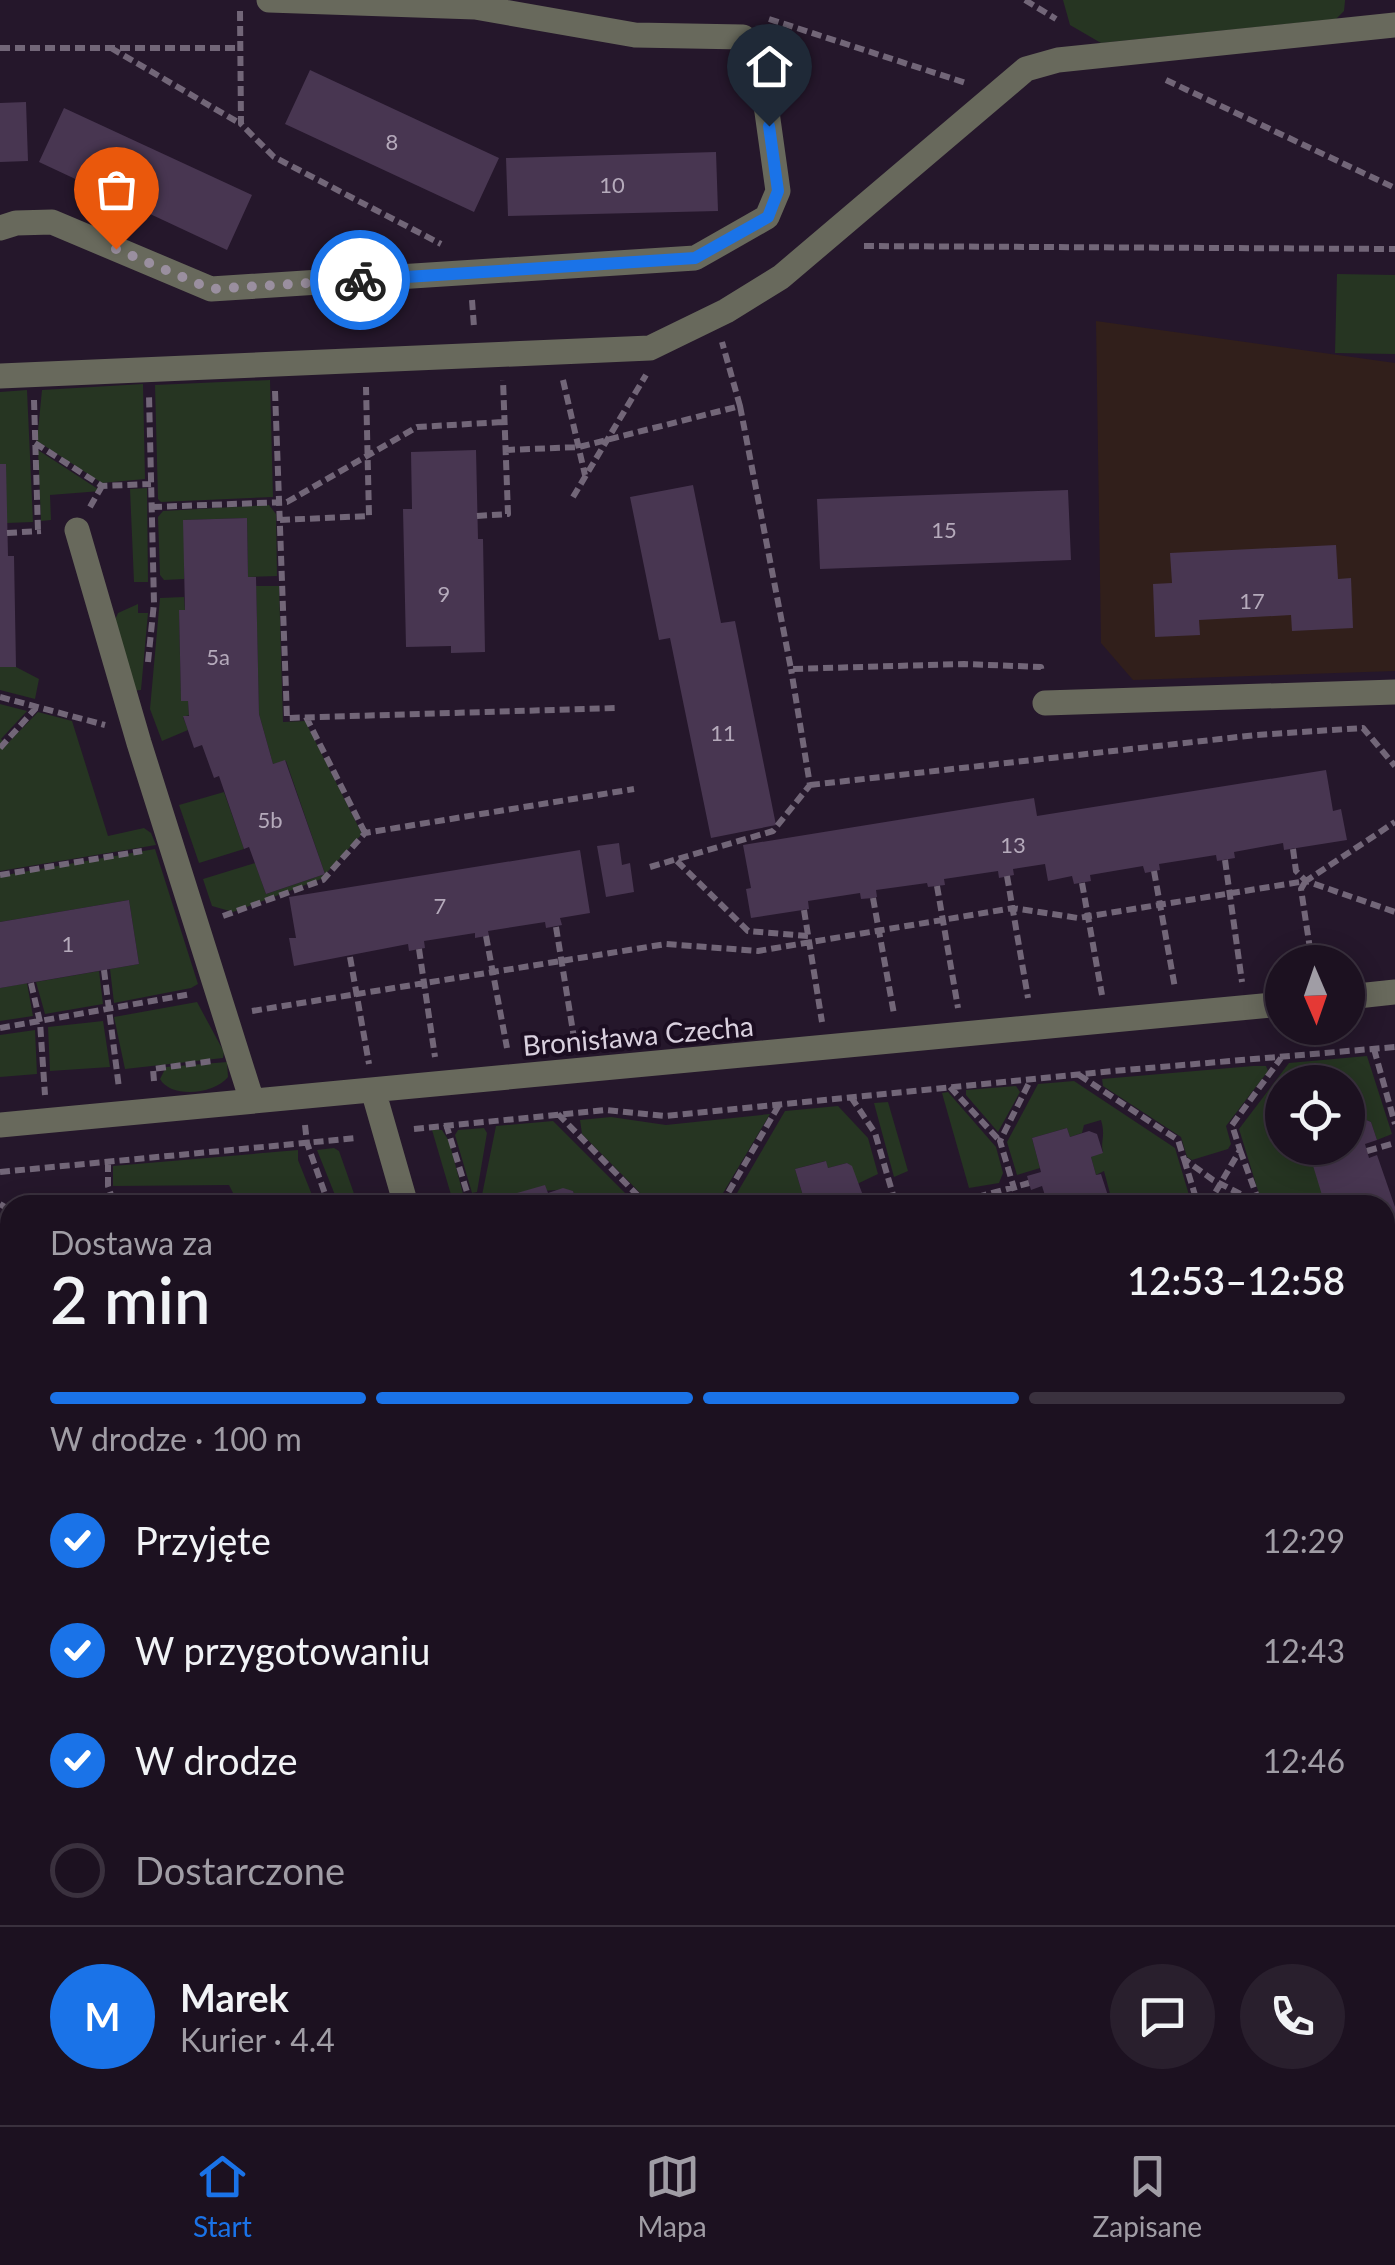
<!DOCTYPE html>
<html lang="pl">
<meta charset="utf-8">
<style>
body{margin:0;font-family:Lato,sans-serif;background:#291f2d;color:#f1f3f6;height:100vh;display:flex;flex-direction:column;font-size:38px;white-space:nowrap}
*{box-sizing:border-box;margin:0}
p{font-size:32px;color:#a09da5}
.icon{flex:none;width:55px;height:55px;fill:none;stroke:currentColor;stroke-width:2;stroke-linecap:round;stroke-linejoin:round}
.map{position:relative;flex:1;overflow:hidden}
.panel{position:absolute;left:0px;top:1195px;width:1395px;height:930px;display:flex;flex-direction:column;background:#1c1120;border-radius:30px 30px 0 0;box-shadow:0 5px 25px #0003,0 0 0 2px #3a313e}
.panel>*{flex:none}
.needle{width:65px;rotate:178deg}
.buttons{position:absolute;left:1265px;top:945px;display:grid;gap:20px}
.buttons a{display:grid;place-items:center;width:100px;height:100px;border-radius:50%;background:#1c1120;box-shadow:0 5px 25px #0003,0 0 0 2px #3a313e;font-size:50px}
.pin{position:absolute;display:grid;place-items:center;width:85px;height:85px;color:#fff;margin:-102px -42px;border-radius:50% 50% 50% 0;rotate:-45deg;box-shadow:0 0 10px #0007}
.pin .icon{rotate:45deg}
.courier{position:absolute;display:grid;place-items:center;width:100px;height:100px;margin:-50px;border:8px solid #1a73e8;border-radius:50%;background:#fff;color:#222;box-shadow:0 2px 12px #0007}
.headline em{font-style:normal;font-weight:600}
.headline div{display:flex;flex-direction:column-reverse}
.headline{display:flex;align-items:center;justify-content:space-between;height:170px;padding:0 50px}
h1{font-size:65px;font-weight:600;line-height:75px}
.bar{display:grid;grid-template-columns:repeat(4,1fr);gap:15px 10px;align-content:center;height:120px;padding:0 50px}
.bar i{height:12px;border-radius:8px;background:#3a313e}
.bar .selected{background:#1a73e8}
.bar p{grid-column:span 4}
.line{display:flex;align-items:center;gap:25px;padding:0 50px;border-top:2px solid #3a313e}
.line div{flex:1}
.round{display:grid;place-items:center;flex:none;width:105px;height:105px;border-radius:52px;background:#291f2d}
ol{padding:0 50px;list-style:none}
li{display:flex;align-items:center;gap:30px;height:110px}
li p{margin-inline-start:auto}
li .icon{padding:10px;border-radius:50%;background:#1a73e8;color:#fff;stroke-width:4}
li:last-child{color:#a09da5}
li i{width:55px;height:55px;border:5px solid #3a313e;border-radius:50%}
.menu{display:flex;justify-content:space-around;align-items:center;height:140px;border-top:2px solid #3a313e;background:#1c1120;font-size:28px;color:#a09da5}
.menu a{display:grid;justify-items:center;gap:5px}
.menu .selected{color:#1a73e8}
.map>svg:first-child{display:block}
.education{fill:#311f1b}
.green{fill:#263522}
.building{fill:#483651}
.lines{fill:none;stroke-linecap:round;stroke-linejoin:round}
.path{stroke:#726678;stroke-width:6;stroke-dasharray:10 5;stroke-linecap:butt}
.minor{stroke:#68695c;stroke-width:25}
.done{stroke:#9a8f9f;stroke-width:10;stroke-dasharray:0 18}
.route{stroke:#1a73e8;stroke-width:12}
.labels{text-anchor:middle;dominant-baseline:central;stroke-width:8;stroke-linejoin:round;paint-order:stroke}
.number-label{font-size:22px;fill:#b5aabb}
.street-label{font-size:28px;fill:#d9d0de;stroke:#1b0d21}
</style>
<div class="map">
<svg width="1395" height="2125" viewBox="0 0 1395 2125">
<rect width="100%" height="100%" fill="#25172b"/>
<path class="education" d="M1096 321 1395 363V671L1133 680 1101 643Z"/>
<path class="green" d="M1063 0H1345V1L1344 11 1336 19 1101 43 1070 25Z
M1337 274 1395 275V354L1335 353Z
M270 380 273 497 161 502 158 499 155 385Z
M143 384 145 479 102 483 37 441 42 390Z
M27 390 33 522 7 523 0 464V392Z
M38 450 101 491 50 495 51 520 41 521Z
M147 488 148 582H134L130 489Z
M269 505 276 514 277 576 248 577 247 518 184 520V579L164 580 160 575 158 517 163 511Z
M256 586H279L283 722 305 721 362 834 321 879 233 912 212 906 203 879 255 863 266 894 325 874 286 761 273 764 259 714Z
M184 597 185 610 179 611 181 700 188 701 189 715 183 717 188 730 162 741 150 709 160 598Z
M138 604V613H148L141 690 131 691 114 622 118 613Z
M0 667H16L39 679 35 699 0 690Z
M0 704 27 711 1 739 7 744 38 712 72 721 108 836 144 828 151 833 156 845 0 871Z
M224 792 244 849 199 863 179 805Z
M155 849 198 984 191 988 114 1003 110 969 139 964 129 900 0 922V876Z
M99 971 103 1004 45 1014 36 982Z
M27 983 33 1016 0 1021V988Z
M197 1002 224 1052 223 1058 125 1069 114 1017Z
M103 1021 110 1067 50 1071 48 1027Z
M35 1030 37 1074 0 1077V1035Z
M1367 1056 1392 1134 1377 1140 1371 1122 1364 1119 1348 1123V1082H1282V1148H1318L1325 1205H1270L1259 1194 1239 1129 1289 1063Z
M227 1062 228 1077C215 1094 171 1099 160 1079L166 1067Z
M1253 1066H1266L1268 1071 1226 1126 1231 1144 1228 1149 1192 1160 1187 1157 1181 1137 1103 1086 1102 1079Z
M1074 1081 1175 1148 1192 1205H1113L1104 1171 1096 1175 1091 1157 1103 1152C1100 1142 1106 1136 1101 1120L1084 1125 1082 1133 1070 1137 1067 1128 1032 1138 1040 1168 1017 1175 1007 1142 1038 1084Z
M1016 1086 1020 1092 998 1132 966 1095V1090Z
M948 1092 996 1147 1003 1173 999 1183 969 1188 942 1093Z
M888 1102 908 1171 894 1177 874 1103Z
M838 1106 868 1138 878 1174 857 1184 851 1166 847 1163 828 1168 825 1161 795 1169 804 1199 798 1201 799 1205H730L785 1111Z
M770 1114 716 1205H652L582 1134 580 1120 611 1117 666 1125Z
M553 1121 637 1205H578L573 1191C558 1187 528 1194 511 1195L513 1205H480L496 1126Z
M484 1128 487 1133 477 1192 472 1193 455 1135 458 1130Z
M432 1130H442L449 1141 466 1205H454Z
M334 1148 339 1151 358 1205H339L317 1150Z
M298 1150V1160L316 1205H239L229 1185 113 1186V1166Z
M0 1494 10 1512V1606L0 1588Z
M1389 1651 1395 1657V1733L1392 1735 1385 1726V1652Z
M0 1982 10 1998V2115H81L87 2125H0Z
M350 2115H579V2125H353Z
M627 2115H983L987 2122 985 2125H828L769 2119 680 2125H611V2119L624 2124Z
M1152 2115 1167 2116 1253 2115 1238 2125H1159Z"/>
<path class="building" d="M310 70 499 158 474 212 285 124Z
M26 102 28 161 0 162V103Z
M64 108 252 195 227 250 39 162Z
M716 152 718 211 508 216 506 158Z
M476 450 478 539H483L485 652 451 653V646L406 647 403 509H412L411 452Z
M0 464H6L8 556H14L16 667H0Z
M693 485 721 623 735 621 776 825 711 838 670 638 659 640 630 497Z
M1068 490 1071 560 820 569 817 499Z
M247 518 248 577H256L259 714 273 764 285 760 325 874 266 894 249 847 244 849 219 776 214 778 202 745 194 748 183 716H189L188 701H181L179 610H185L183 520Z
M1336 545 1338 579 1351 578 1353 628 1292 631 1291 615 1199 620 1200 635 1155 637 1153 584 1172 583 1170 553Z
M1326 770 1333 811 1341 809 1347 840 1284 850 1283 843 1234 852 1235 858 1217 861 1216 855 1159 864 1160 870 1145 873 1143 866 1090 875 1091 881 1074 884 1072 876 1048 881 1045 864 1013 869 1014 875 999 878 998 871 944 879 945 885 928 887 927 883 876 890 877 897 873 898 861 899 860 893 808 901 809 909 751 918 746 889 751 888 743 845 1034 798 1037 816Z
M619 843 622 865 630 863 634 892 606 897 597 846Z
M580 850 590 913 560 918 562 925 546 928 545 922 488 931 489 936H486L475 938V933L424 941 425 948 419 949 409 951 408 944 294 966 289 938H296L289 897Z
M129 900 139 964 0 988V922Z
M1364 1119 1371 1122 1377 1140 1365 1144 1369 1158 1377 1155 1395 1207V1224L1391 1225 1395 1237V1247H1392L1395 1257V1334L1385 1331V1205H1325L1311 1159 1321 1156 1318 1148H1348V1124Z
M1067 1128 1070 1137 1089 1131 1097 1134 1103 1153 1091 1157 1096 1175 1101 1174 1111 1205H1048L1042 1186 1031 1190 1027 1176 1041 1172 1032 1138Z
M826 1161 828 1168 847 1163 852 1166 865 1201 858 1205H799L798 1201 804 1199 795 1169Z
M545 1185 548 1193 563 1188 573 1191 578 1205H513L510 1195Z
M1385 1726 1392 1735 1395 1733V1832L1385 1840Z
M1385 1881 1390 1889 1395 1886V1969L1390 1973 1385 1966Z
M579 2115 610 2118 611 2125H579Z"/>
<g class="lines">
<path class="path" d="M1025 0 1056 19
M240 11 241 124 274 157 441 244
M769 19 966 83
M0 48H240
M111 48 241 124
M1166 80 1395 188
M864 246 1395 249
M472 300 474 327
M563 380 585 475
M275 391 287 718 617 708
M34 400 38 531
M740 406 791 669 964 664 1041 667 1042 673
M35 443 102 486 151 484
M505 450 579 447 740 406 722 342
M573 497 646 375
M90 507 102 486
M152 507 287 502 417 427 503 422
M477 516 508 514 503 380
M280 520 369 516 366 387
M7 533 41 531
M148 662 154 603 149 395
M0 697 105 725
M306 717 365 833
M0 748 36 708
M810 785 1256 735 1363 728 1395 766
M1293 849 1296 871 1306 881 1395 912
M1225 860 1242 982
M677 861 748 931 808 936
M650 867 773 831 810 785 791 669
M1154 871 1175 988
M0 875 142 851
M1007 876 1028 998
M1305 882 1301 889 1312 962
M1082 883 1102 995
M937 886 958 1008
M873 898 894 1014
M804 910 822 1022
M223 916 323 880 365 833 634 789
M556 927 575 1044
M486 936 507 1048
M419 949 435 1057
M350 957 369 1064
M104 970 119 1088
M31 983 40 1022 45 1095
M252 1011 666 944 758 951 1013 908 1078 918 1306 881 1395 822
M0 1028 191 994
M1374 1049 1395 1124
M1079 1075 1178 1140 1184 1159 1213 1180 1262 1205
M154 1081 153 1069 213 1061
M950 1087 1000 1141
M851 1097 875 1133 896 1205
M558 1114 647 1205
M446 1124 471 1205
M305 1125 307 1143 329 1205
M414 1129 606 1110 666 1116 1113 1071 1395 1047
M1240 1150 1259 1202
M1367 1151 1395 1143
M1184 1159 1198 1205
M108 1162V1186L113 1201
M0 1172 357 1138
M0 1204 10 1210
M92 1205 113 1201 211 1199 214 1205
M721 1205 779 1105
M948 1205 1029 1183
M1019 1205 1000 1141 1030 1081
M1208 1205 1240 1150 1232 1125 1281 1058
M0 1321 10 1339
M1385 1378H1395
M0 1603 10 1621
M1385 1636 1395 1651
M0 1942 10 1960
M1385 2029 1395 2022
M0 2077 10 2076
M98 2115 103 2125
M284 2115 290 2125
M344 2115 346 2125
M1147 2115 1154 2125
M1092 2122 1102 2115
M995 2125 1004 2115
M1243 2125 1258 2115"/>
<path class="minor" d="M0 228 16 223 52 222 211 289 695 258 767 217 778 191 760 62 743 37 635 35 475 7 269 0
M0 376 650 348 726 311 781 277 1026 69 1058 60 1395 25
M77 530 139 743 252 1101
M1045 703 1395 692
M1348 997 1395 992
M373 1090 406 1205
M0 1125 1282 1004
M1385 1508 1395 1505
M1385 1546 1395 1561
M0 1724 10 1742
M0 1860 10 1877
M1385 2085 1395 2078
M144 2115 150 2125
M221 2115 226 2125
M1045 2115 1057 2125
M1327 2125 1341 2115"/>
</g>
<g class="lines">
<path class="done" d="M116 249 211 289 360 280"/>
<path class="route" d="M360 280 695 258 768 217 778 191 769 126"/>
</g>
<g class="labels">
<g class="number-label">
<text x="392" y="141">8</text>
<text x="612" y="184">10</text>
<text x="944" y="529">15</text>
<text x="444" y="593">9</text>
<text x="1252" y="600">17</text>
<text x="218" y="656">5a</text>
<text x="723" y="732">11</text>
<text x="270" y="819">5b</text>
<text x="1013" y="844">13</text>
<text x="440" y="905">7</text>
<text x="68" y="943">1</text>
</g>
<g class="street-label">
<text transform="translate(638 1035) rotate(-5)">Bronisława Czecha</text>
</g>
</g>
</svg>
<div class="buttons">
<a><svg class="needle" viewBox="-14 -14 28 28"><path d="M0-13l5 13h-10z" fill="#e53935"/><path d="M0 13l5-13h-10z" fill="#a09da5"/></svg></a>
<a><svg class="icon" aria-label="locate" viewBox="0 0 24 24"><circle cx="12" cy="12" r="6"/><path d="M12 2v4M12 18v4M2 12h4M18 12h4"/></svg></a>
</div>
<div class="pin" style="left:116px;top:249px;background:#ea580c"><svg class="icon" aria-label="bag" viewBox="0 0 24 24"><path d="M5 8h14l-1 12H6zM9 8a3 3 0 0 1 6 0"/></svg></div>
<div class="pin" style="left:769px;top:126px;background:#1f2937"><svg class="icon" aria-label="home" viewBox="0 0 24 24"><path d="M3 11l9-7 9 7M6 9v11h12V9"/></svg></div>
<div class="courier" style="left:360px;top:280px"><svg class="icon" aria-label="bike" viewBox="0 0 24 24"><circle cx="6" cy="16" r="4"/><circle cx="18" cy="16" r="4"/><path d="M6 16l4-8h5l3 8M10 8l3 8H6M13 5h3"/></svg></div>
<section class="panel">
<div class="headline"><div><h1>2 min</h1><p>Dostawa za</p></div><em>12:53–12:58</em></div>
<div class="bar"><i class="selected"></i><i class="selected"></i><i class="selected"></i><i></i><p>W drodze · 100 m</p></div>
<ol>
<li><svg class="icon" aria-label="check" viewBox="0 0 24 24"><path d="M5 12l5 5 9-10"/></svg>Przyjęte<p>12:29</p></li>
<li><svg class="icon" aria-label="check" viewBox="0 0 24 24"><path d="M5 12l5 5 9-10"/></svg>W przygotowaniu<p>12:43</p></li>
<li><svg class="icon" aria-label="check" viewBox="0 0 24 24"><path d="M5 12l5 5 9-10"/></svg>W drodze<p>12:46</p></li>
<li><i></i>Dostarczone</li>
</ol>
<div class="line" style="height:180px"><b class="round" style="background:#1a73e8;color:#fff">M</b><div><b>Marek</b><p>Kurier · 4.4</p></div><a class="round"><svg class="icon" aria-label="chat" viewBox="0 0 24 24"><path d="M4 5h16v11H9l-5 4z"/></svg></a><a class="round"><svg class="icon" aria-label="phone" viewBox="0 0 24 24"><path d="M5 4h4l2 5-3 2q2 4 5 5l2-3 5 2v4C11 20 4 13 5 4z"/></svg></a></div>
</section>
</div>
<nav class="menu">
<a class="selected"><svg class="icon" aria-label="home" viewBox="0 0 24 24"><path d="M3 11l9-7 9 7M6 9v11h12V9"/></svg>Start</a>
<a><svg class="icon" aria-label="map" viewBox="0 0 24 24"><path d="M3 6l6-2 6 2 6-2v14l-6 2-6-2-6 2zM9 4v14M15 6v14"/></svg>Mapa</a>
<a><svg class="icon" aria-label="saved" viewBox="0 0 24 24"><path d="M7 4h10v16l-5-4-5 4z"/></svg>Zapisane</a>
</nav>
